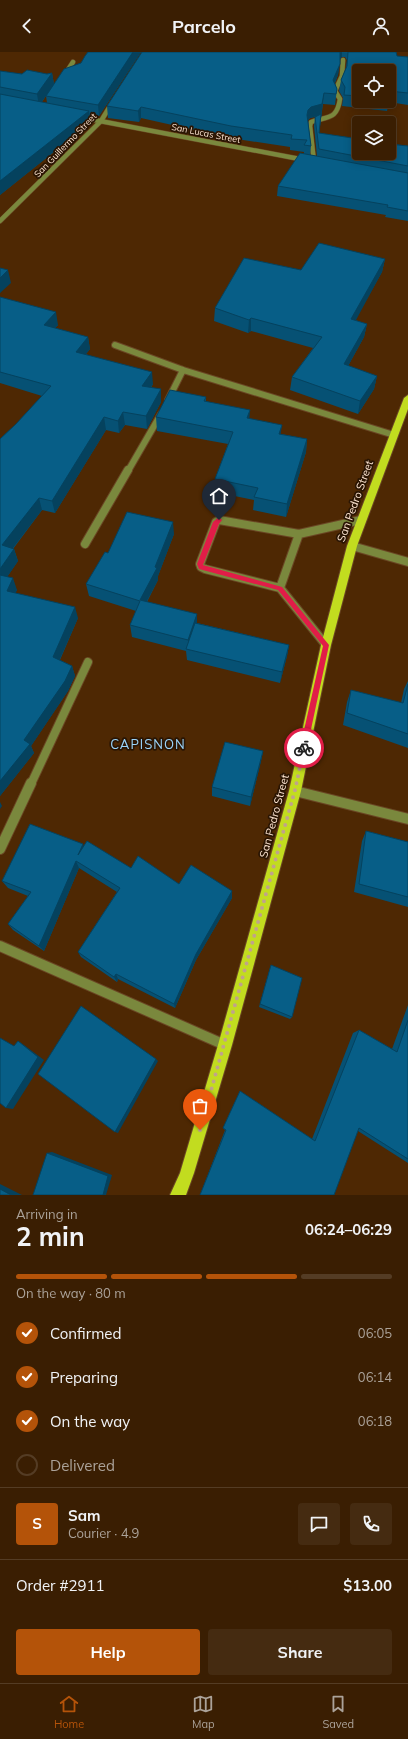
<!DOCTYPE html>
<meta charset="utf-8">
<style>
body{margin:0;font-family:Mulish,sans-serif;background:#452b11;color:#f1f3f6;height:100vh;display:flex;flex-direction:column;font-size:15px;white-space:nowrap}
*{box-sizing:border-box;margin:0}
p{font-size:13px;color:#aba299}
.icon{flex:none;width:22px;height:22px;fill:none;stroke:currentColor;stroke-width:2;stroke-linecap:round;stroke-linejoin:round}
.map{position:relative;height:1143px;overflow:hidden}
.side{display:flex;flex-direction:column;background:#3a1e02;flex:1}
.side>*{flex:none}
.buttons{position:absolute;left:352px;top:12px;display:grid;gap:8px}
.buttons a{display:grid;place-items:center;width:44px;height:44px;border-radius:4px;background:#3a1e02;box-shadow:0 2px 10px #0003,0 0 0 1px #543c24;font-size:20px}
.pin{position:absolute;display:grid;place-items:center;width:34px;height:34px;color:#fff;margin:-41px -17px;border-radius:50% 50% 50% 0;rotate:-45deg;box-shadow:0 0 4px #0007}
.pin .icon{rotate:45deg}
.courier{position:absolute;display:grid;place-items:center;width:40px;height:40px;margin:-20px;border:3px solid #e11d48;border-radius:50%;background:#fff;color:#222;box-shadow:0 1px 5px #0007}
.headline em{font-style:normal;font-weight:700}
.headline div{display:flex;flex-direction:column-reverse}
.headline{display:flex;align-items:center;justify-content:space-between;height:68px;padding:0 16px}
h1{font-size:26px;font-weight:700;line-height:30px}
.bar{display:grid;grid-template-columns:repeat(4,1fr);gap:6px 4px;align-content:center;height:48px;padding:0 16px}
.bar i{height:5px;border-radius:3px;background:#543c24}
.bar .on{background:#b45309}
.bar p{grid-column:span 4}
.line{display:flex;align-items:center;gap:10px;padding:0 16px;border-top:1px solid #543c24}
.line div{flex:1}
.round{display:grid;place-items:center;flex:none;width:42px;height:42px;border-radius:4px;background:#452b11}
ol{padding:0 16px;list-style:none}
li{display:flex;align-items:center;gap:12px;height:44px}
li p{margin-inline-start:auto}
li .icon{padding:4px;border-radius:50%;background:#b45309;color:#fff;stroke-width:4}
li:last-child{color:#aba299}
li i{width:22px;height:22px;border:2px solid #543c24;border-radius:50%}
.cta{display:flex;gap:8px;margin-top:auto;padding:8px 16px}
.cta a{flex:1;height:46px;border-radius:4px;background:#b45309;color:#fff;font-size:16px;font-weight:700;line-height:46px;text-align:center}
.cta a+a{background:#452b11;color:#f1f3f6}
header{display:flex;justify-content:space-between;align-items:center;height:52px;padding:0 16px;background:#3a1e02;font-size:18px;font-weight:700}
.tab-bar{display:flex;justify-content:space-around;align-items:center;height:56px;border-top:1px solid #543c24;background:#3a1e02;font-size:11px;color:#aba299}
.tab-bar a{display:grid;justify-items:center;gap:2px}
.tab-bar .on{color:#b45309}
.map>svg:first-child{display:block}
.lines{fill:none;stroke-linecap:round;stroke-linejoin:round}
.service-far2-casing{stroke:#6a4624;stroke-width:5.5}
.service-far1-casing{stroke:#6a4624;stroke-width:10}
.service-casing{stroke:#6a4624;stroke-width:12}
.minor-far3-casing{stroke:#6a4624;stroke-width:5.5}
.minor-far2-casing{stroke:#6a4624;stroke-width:8}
.minor-far1-casing{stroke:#6a4624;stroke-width:10}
.minor-casing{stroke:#6a4624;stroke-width:12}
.tertiary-casing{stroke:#6a4624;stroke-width:5.5}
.primary-casing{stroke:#6a4624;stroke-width:2}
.service-far2{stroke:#7a883d;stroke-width:4.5}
.service-far1{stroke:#7a883d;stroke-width:8}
.service{stroke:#7a883d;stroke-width:10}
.minor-far3{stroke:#7a883d;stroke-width:4.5}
.minor-far2{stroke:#7a883d;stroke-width:6}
.minor-far1{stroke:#7a883d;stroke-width:8}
.minor{stroke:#7a883d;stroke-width:10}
.tertiary{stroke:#7a883d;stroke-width:4.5}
.primary{fill:#c2dc1f;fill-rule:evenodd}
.wall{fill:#065174;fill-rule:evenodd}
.shaded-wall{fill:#05425e}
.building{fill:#075e87;stroke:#05425e}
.route{fill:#e11d48}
.done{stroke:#c0a38a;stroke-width:4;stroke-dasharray:0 7.2}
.labels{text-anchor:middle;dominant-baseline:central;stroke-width:3.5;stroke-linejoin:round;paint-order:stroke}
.far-street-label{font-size:9px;fill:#fee5d2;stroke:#2a1503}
.street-label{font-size:11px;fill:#fee5d2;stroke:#2a1503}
.quarter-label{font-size:13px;letter-spacing:1px;fill:#9ad4fa;stroke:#2a1503}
</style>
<header><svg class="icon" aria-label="back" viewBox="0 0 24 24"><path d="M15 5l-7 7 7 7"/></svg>Parcelo<svg class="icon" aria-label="person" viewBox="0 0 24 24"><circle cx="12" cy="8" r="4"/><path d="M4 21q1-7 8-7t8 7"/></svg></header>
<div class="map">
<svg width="408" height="1143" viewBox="0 0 408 1143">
<rect width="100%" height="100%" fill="#4e2803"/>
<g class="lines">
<g class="service-far2-casing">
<path id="service-far2" d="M64 24 73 10"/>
</g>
<g class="service-far1-casing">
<path id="service-far1" d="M280 536 299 482
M326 593 280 536 205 517 201 515 200 512 216 470 219 468 299 482 361 468"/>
</g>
<g class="service-casing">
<path id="service" d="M295 739 408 767"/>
</g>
<g class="minor-far3-casing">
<path id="minor-far3" d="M314 110 310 74 311 70C328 64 337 68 340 47L335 39 342 24 343 8
M0 169 101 69 112 51"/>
</g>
<g class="minor-far2-casing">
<path id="minor-far2" d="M115 293 183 318 394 383
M168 348 183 318
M128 419 161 362"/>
</g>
<g class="minor-far1-casing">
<path id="minor-far1" d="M85 492 128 418
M352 494 408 510
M31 732 88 610"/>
</g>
<g class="minor-casing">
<path id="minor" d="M0 797 31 731
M0 894 225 993"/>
</g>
<g class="tertiary-casing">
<path id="tertiary" d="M79 65 305 108"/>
</g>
<g class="primary-casing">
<path id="primary" d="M408 343V357L357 494 331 593 301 739 232 993 194 1121 186 1143H170L180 1121 218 993 289 739 321 593 347 494 404 346Z"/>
</g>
<use href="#service-far2" class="service-far2"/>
<use href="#service-far1" class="service-far1"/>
<use href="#service" class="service"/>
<use href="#minor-far3" class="minor-far3"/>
<use href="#minor-far2" class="minor-far2"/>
<use href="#minor-far1" class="minor-far1"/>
<use href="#minor" class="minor"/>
<use href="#tertiary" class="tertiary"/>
<use href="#primary" class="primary"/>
</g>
<path class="wall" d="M141 0 99 64 89 63 90 71 0 143V19L22 22H47L52 21 54 32ZM46 44 47 51 42 50Z
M142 0H396L397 4 408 5V53L389 50 387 59 342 54 343 46 339 39 341 28 346 16 347 8 345 5H342L340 7 338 23 335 31 337 37 335 53 323 52 319 81 408 94V169L385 165 386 163 277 144 278 134 304 102V100L290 98V95L230 86 141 66 139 70 108 66 107 54ZM359 19H389V49H359ZM315 65 314 74 317 104 310 103 311 94 308 68 310 66Z
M385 207 382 220 355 268 367 272 364 285 348 314 377 324 374 337 358 362 290 338 292 325 313 296 251 279 248 281 214 269 215 256 301 218Z
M0 245 58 273 55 276 88 285 90 297 86 302 153 332 151 336 161 337V350L147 377 125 373 119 381 106 378 55 461 42 458 13 497H14L18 509 7 525 17 538 15 541 78 566 60 608 72 614 75 624 68 639 31 694 34 701 0 744V387L16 372 42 344 0 331Z
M206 345V350L249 367 281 382 307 387 306 400 286 465 253 458 254 448 215 440V427L228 392 157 379 156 365Z
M174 482 158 524V528L147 550 197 571 289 593 287 604 280 631 187 608 186 599 132 585 130 573 136 559 89 544 86 532 108 501Z
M408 629V696L343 673 347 650 351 638 401 651 404 637Z
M263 699 261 709 250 754 212 744V735Z
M366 779 408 790V855L354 840 362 789Z
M84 794 131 816 179 832 232 846 196 908 175 956 118 927 117 930 81 905 78 900 117 840 79 816 44 899 13 878 8 872 28 844 8 836 2 829Z
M270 916 292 965 290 967 259 955Z
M408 953V1111L358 1079 200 1143 225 1078 223 1076 240 1039 312 1087 353 981 359 978 392 997Z"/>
<path class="shaded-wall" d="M133 0H141L99 64 98 53Z
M340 0H342V5L339 7Z
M340 12 338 23 331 39 333 28Z
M52 21 54 32 39 54 37 42Z
M324 41 318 91 321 63 310 66 307 69V63L308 58Z
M141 55V66L139 70 138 59Z
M89 59 90 71 0 143V129Z
M385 207 382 220 349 281 351 267Z
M8 218 11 231 0 241V226Z
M56 260 58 273 47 286 44 273Z
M251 266V279L248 281 249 268Z
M367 272 364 285 342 325 344 312Z
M88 285 90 297 78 312 76 300Z
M152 320 153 332 143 347 142 334Z
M377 324 374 337 358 362 360 349Z
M161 337V350L147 377 146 364Z
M250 358 249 372 247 366Z
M123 360 125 373 119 381 118 369Z
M104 365 106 378 55 461 52 449Z
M282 373 280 386 279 382Z
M307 387 306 400 286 465 287 452Z
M39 446 42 458 6 505 2 493Z
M173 470 174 482 158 524V528L141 560 140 548 155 515Z
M14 497 18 509 1 534 0 532V517Z
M13 526 17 538 11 550 7 539Z
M75 555 78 566 56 616 53 605Z
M197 562V574L188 597V588Z
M289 593 287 604 280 631 282 620Z
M72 614 75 624 68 639 31 694 34 701 0 744V729L24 688Z
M263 699 261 709 250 754 251 745Z
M0 750 2 754 0 757Z
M83 792 86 800 78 803Z
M76 809 79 816 44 899 39 894Z
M232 839V846L196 908 175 956 174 952 196 902Z
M116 922 118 927 117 930 114 925Z
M18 989 24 993 44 1008 13 1057 6 1056Z
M156 1007 158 1009 118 1081 115 1080Z
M52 1100 112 1123 106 1143H103L47 1101Z
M0 1132 22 1143H11L0 1137Z"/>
<path class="building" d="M88 0H133L98 53 46 44 64 17 81 11 85 4Z
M142 0H340V12L333 28 337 37 336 42 324 41 322 52 311 55 308 58 307 63 311 94 304 93 307 88 291 87 292 83 231 74 141 55 138 59 107 54Z
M348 0H396L397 4 408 5V41L389 39V19H359V44L344 43 345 35 341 28 347 14Z
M27 18 47 22 52 21 37 42 0 35V19L22 22Z
M0 42 89 59 0 129Z
M321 62 319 81 359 87V101H389V92L408 94V114L319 97 315 65Z
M300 101 408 121V159L387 155 388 153 278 134Z
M319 191 385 207 351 267 367 272 344 312 377 324 360 349 292 325 322 285 251 266 249 268 215 256 244 206 301 218Z
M0 216 8 218 0 226Z
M0 245 56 260 44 273 88 285 76 300 152 320 142 334 161 337 146 364 123 360 118 369 104 365 52 449 39 446 2 493 14 497 0 517V387L16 372 51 334 0 320Z
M170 338 206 345 204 349 250 358 247 366 282 373 279 382 307 387 287 452 254 445 258 436 215 427 233 380 156 365Z
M127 460 173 470 155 515 157 516 140 548 197 562 188 588 130 573 140 549 86 532 105 500 108 501Z
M0 523 13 526 7 539 75 555 53 605 72 614 65 629 24 688 30 692 0 729Z
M195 571 289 593 282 620 186 597Z
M408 632V682L347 661 351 638 403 651Z
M225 690 263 699 251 745 212 735Z
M30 772 83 792 78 803 87 789 131 816 138 804 179 832 191 813 232 839 196 902 174 952 116 922 114 925 78 900 120 836 76 809 39 894 8 872 31 840 2 829Z
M366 779 408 790V845L359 832Z
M271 913 302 926 292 965 260 952Z
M81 954 156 1007 115 1080 38 1022Z
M408 968V1107L359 1076 334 1143H200L226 1078 223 1076 240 1039 315 1089 359 978 397 1000Z
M0 986 14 994 18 989 38 1005 6 1056 0 1051Z
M47 1101 108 1124 103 1143H33Z
M0 1137 11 1143H0Z"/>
<path class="route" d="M219 465 222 468 219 472 203 513 282 535 329 593 307 696 304 699 300 696 323 594 278 538 199 517 197 512 213 470Z"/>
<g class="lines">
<path class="done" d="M200 1078 295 738 304 696"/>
</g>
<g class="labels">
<g class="far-street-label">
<text transform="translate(206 81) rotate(11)">San Lucas Street</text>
<text transform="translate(65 93) rotate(-46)">San Guillermo Street</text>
</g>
<g class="street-label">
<text transform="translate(355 449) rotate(-70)">San Pedro Street</text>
<text transform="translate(274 764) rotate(-75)">San Pedro Street</text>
</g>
<g class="quarter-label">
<text x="148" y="692">CAPISNON</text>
</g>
</g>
</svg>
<div class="buttons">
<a><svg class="icon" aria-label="locate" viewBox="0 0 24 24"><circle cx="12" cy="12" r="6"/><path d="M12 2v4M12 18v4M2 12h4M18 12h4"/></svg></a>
<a><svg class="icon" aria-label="layers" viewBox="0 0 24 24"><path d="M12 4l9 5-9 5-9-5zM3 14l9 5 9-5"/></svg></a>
</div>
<div class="pin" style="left:200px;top:1078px;background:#ea580c"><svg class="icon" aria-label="bag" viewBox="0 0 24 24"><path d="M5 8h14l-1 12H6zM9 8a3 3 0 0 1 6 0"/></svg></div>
<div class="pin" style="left:219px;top:468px;background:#1f2937"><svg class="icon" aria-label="home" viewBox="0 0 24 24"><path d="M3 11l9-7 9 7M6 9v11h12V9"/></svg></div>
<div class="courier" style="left:304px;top:696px"><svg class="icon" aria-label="bike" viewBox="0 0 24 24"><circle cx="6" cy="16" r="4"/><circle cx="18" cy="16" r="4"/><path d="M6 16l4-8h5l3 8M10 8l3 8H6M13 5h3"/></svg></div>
</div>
<section class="side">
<div class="headline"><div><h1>2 min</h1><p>Arriving in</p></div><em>06:24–06:29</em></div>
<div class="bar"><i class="on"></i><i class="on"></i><i class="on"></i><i></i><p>On the way · 80 m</p></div>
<ol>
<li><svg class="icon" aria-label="check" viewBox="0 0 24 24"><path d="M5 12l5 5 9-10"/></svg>Confirmed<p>06:05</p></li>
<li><svg class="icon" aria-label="check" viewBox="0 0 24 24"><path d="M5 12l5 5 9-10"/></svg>Preparing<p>06:14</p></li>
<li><svg class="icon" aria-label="check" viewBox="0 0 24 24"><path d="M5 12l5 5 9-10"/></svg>On the way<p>06:18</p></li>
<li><i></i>Delivered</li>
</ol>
<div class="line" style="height:72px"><b class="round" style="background:#b45309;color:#fff">S</b><div><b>Sam</b><p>Courier · 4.9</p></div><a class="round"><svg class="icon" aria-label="chat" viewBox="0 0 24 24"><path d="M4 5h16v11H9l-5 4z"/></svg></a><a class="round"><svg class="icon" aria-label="phone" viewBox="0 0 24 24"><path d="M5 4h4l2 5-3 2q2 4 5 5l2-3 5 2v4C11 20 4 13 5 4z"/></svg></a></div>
<div class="line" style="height:52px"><div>Order #2911</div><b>$13.00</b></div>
<div class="cta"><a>Help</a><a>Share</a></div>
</section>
<nav class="tab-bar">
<a class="on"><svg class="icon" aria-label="home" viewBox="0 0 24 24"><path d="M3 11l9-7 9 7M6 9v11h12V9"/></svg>Home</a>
<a><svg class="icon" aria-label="map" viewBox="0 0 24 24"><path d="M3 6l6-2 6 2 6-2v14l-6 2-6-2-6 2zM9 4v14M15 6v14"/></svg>Map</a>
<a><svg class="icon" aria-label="saved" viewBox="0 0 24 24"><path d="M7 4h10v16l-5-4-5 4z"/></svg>Saved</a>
</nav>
